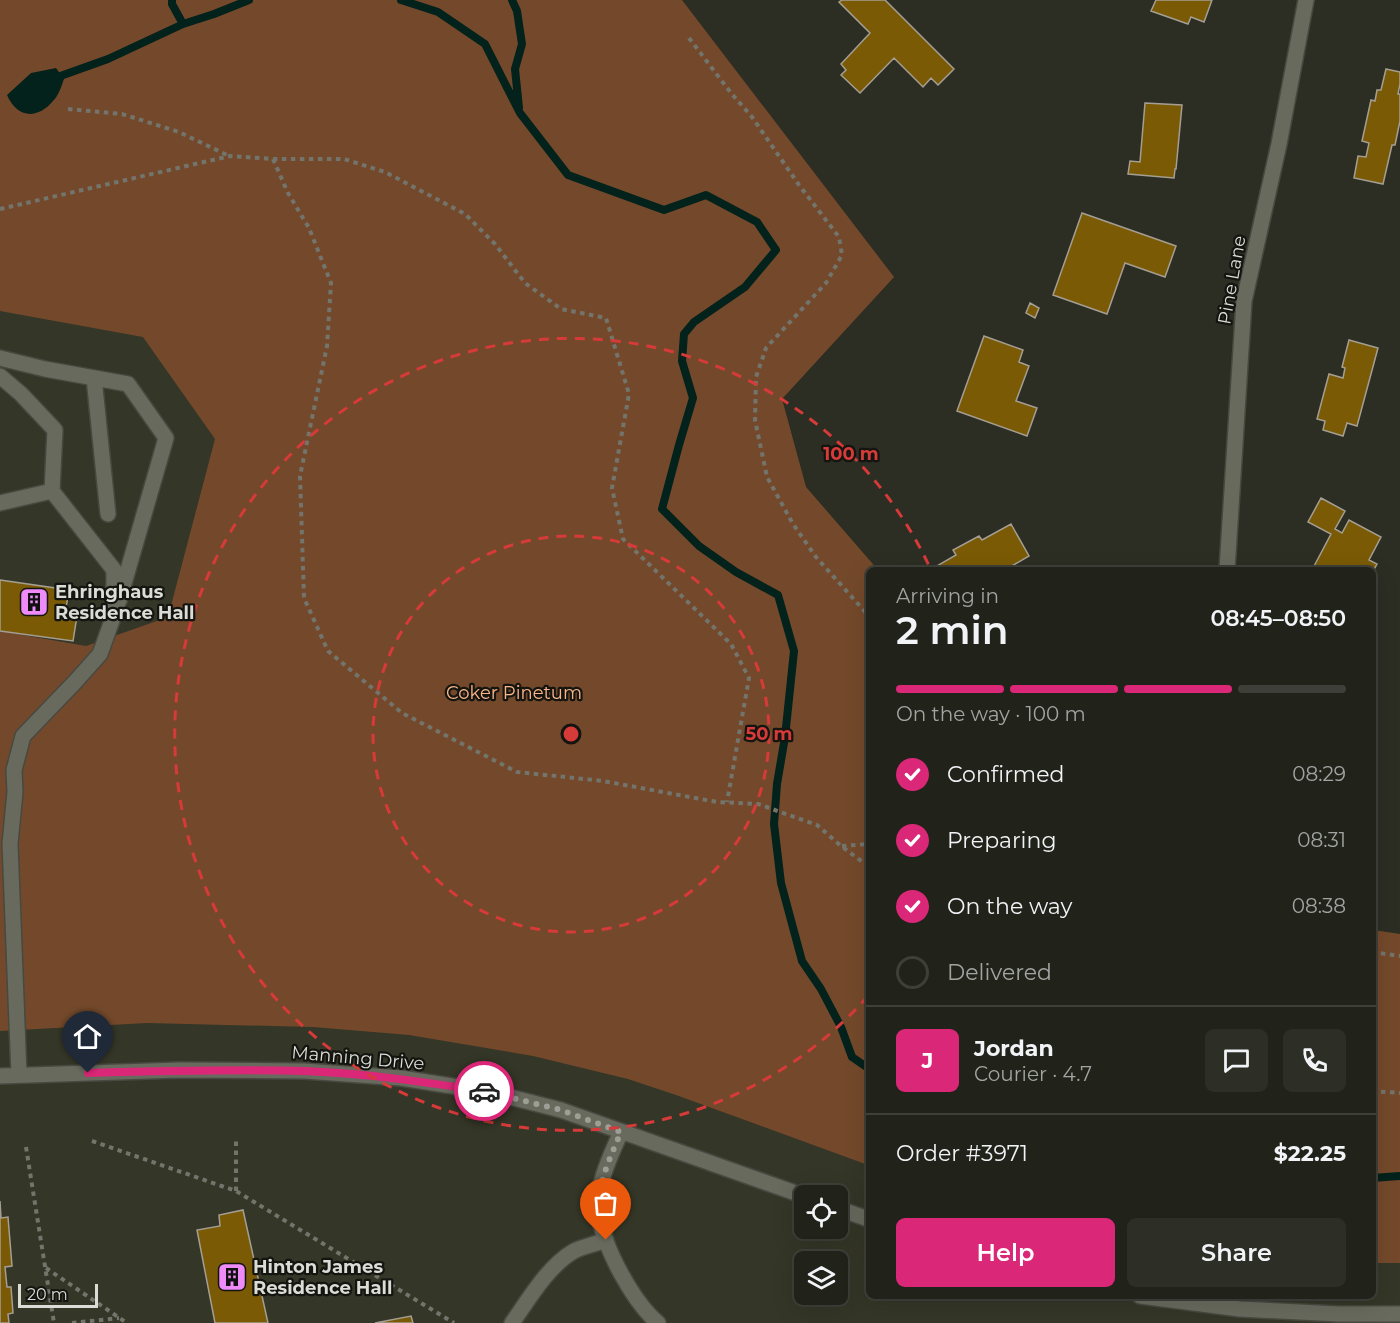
<!DOCTYPE html>
<meta charset="utf-8">
<style>
body{margin:0;font-family:Montserrat,sans-serif;background:#2d2f27;color:#f1f3f6;height:100vh;display:flex;flex-direction:column;font-size:22px;white-space:nowrap}
*{box-sizing:border-box;margin:0}
p{font-size:20px;color:#a2a4a2}
.icon{flex:none;width:33px;height:33px;fill:none;stroke:currentColor;stroke-width:2;stroke-linecap:round;stroke-linejoin:round}
.map{position:relative;flex:1;overflow:hidden}
.details{position:absolute;left:866px;top:567px;width:510px;height:732px;display:flex;flex-direction:column;background:#21221a;border-radius:9px;box-shadow:0 6px 24px #0002,0 0 0 2px #3e3f39}
.details>*{flex:none}
.buttons{position:absolute;left:794px;top:1185px;display:grid;gap:12px}
.buttons a{display:grid;place-items:center;width:54px;height:54px;border-radius:9px;background:#21221a;box-shadow:0 6px 24px #0002,0 0 0 2px #3e3f39;font-size:30px}
.scale{position:absolute;left:18px;bottom:15px;width:80px;box-sizing:border-box;padding-left:6px;border:3px solid #dadcd5;border-top:0;font-size:16px;line-height:21px;white-space:nowrap;color:#dadcd5;-webkit-text-stroke:4px #141510;paint-order:stroke}
.pin{position:absolute;display:grid;place-items:center;width:51px;height:51px;color:#fff;margin:-62px -26px;border-radius:50% 50% 50% 0;rotate:-45deg;box-shadow:0 0 6px #0007}
.pin .icon{rotate:45deg}
.courier{position:absolute;display:grid;place-items:center;width:60px;height:60px;margin:-30px;border:4px solid #db2777;border-radius:50%;background:#fff;color:#222;box-shadow:0 2px 8px #0007}
.headline em{font-style:normal;font-weight:600}
.headline div{display:flex;flex-direction:column-reverse}
.headline{display:flex;align-items:center;justify-content:space-between;height:102px;padding:0 30px}
h1{font-size:39px;font-weight:600;line-height:45px}
.bar{display:grid;grid-template-columns:repeat(4,1fr);gap:9px 6px;align-content:center;height:72px;padding:0 30px}
.bar i{height:8px;border-radius:4px;background:#3e3f39}
.bar .active{background:#db2777}
.bar p{grid-column:span 4}
.line{display:flex;align-items:center;gap:15px;padding:0 30px;border-top:2px solid #3e3f39}
.line div{flex:1}
.round{display:grid;place-items:center;flex:none;width:63px;height:63px;border-radius:9px;background:#2d2f27}
ol{padding:0 30px;list-style:none}
li{display:flex;align-items:center;gap:18px;height:66px}
li p{margin-inline-start:auto}
li .icon{padding:6px;border-radius:50%;background:#db2777;color:#fff;stroke-width:4}
li:last-child{color:#a2a4a2}
li i{width:33px;height:33px;border:3px solid #3e3f39;border-radius:50%}
.primary-button{display:flex;gap:12px;margin-top:auto;padding:12px 30px}
.primary-button a{flex:1;height:69px;border-radius:9px;background:#db2777;color:#fff;font-size:24px;font-weight:600;line-height:69px;text-align:center}
.primary-button a+a{background:#2d2f27;color:#f1f3f6}
.map>svg:first-child{display:block}
.built{fill:#343627;fill-rule:evenodd}
.green{fill:#74492b}
.water{fill:#03221b}
.lines{fill:none;stroke-linecap:round;stroke-linejoin:round}
.stream{stroke:#03221b;stroke-width:8}
.building{fill:#7a5a04;stroke:#a59f93;stroke-width:1.5}
.minor-casing{stroke:#474940;stroke-width:18}
.path{stroke:#73746b;stroke-width:4;stroke-dasharray:4.5 4.5;stroke-linecap:butt}
.minor{stroke:#686a5e;stroke-width:15}
.done{stroke:#9d9f97;stroke-width:6;stroke-dasharray:0 10.8}
.route{stroke:#db2777;stroke-width:8}
.ring{fill:none;stroke:#d63a39;stroke-width:3;stroke-dasharray:10 8}
.labels{text-anchor:middle;dominant-baseline:central;stroke-width:4.5;stroke-linejoin:round;paint-order:stroke}
.street-label{font-size:18px;fill:#dadcd5;stroke:#141510}
.poi-label{font-size:18px;font-weight:bold;fill:#dadcd5;stroke:#141510;text-anchor:start}
.park-label{font-size:18px;fill:#fcb587;stroke:#141510}
.centre{fill:#d63a39;stroke:#141510;stroke-width:3}
.ring-label{font-size:18px;text-anchor:middle;font-weight:bold;fill:#d63a39;stroke:#141510;stroke-width:4.5;stroke-linejoin:round;paint-order:stroke}
</style>
<div class="map">
<svg width="1400" height="1323" viewBox="0 0 1400 1323">
<rect width="100%" height="100%" fill="#2c2d23"/>
<path class="built" d="M0 0 894 277 782 399 806 487 878 570H868V1296H1372L1373 930 1400 934V1323H0ZM804 1196H837V1228H804ZM804 1262H837V1294H804Z"/>
<path class="green" d="M0 0H682L894 277 782 399 806 487 878 570H868V1165L676 1095 628 1079 533 1056 409 1035 313 1027 147 1023 0 1031V631L86 646 168 617 215 439 143 337 0 311Z
M1373 930 1400 934V1263H1373Z"/>
<path class="water" d="M56 68 64 79C61 87 59 95 53 101 37 120 17 118 7 95L31 73Z"/>
<g class="lines">
<path class="stream" d="M172 0V4L183 24
M401 0 438 12 485 44 520 113 568 175 664 210 706 195 757 222 776 250 745 287 694 322 684 334 682 361 693 398 679 445 662 509 699 546 736 572 778 595 794 651 785 737 777 784 774 824 781 883 802 961 821 989 841 1027 852 1057 868 1068
M512 0 517 11 522 44 515 69 519 108
M52 79 108 59 183 24 214 14 249 0
M1372 1178 1400 1176"/>
</g>
<path class="building" d="M842 0H885L954 69 938 85 931 78 923 87 894 58 860 93 841 75 846 70 841 64 870 33 839 2Z
M1156 0H1212L1204 22 1191 17 1188 24 1151 11Z
M1386 69 1400 72V84L1398 94H1400V121L1395 145H1392L1383 184 1354 178 1358 156 1366 157 1369 143 1362 141 1371 100 1375 101 1377 90H1381Z
M1145 103 1182 105 1176 169H1175L1174 178 1128 174 1130 161 1140 162Z
M1082 213 1176 246 1165 277 1125 263 1107 314 1053 295Z
M1030 303 1039 308 1035 318 1026 313Z
M984 336 1023 350 1019 362 1029 366 1016 401 1037 408 1027 436 957 411Z
M1349 340 1378 348 1357 426 1347 423 1343 436 1323 430 1325 421 1317 419 1329 374 1343 378 1345 368 1342 367Z
M1321 498 1345 511 1335 529 1342 533 1349 520 1381 537 1369 560 1377 564 1372 573V570H1312L1331 534 1308 522Z
M1011 524 1029 556 1005 570H936L935 567 956 555 953 550 979 536 982 540Z
M0 580 69 590 65 614 77 616 73 641 0 631Z
M0 1201 1 1218 8 1217 12 1266 5 1267 7 1287H11L13 1313 8 1314 9 1323H0Z
M243 1210 268 1323H215L197 1230 220 1226 219 1215Z
M411 1316 413 1323H375Z"/>
<g class="lines">
<g class="minor-casing">
<path id="minor" d="M0 358 45 369 128 384 166 438 119 601
M0 376 21 394 55 430 52 491 114 570V615L100 654 75 682 23 736 14 770 15 792 10 844 19 1075
M94 378 108 514
M0 503 52 491
M1227 570 1244 301 1279 144 1306 0
M0 1076 179 1070 304 1071 401 1078 490 1092 561 1110 804 1196
M621 1132C613 1150 604 1168 600 1188 599 1196 598 1207 599 1215 604 1248 633 1302 658 1323
M837 1208 868 1219
M1140 1296 1240 1309 1339 1314H1400
M512 1323C529 1299 548 1266 574 1251 584 1246 596 1244 606 1240"/>
</g>
<path class="path" d="M689 38 731 93 752 117 799 185 839 237 842 255 826 283 766 348 756 377 755 420 767 477 793 524 816 557 868 615
M68 109 122 114 179 132 229 156
M273 159 288 193 309 228 331 283 327 346 300 476 304 598 328 651 402 713 517 772 603 781 717 802 758 804 817 825 841 846 868 866
M0 209 230 156 273 159H344L385 172 465 214 495 244 525 283 561 309 606 318 629 394 612 488 623 539 731 644 749 678 727 802
M842 846 868 844
M1372 952 1400 956
M1372 1091 1400 1093
M92 1141 236 1191 454 1323
M26 1147 54 1323
M236 1191V1137
M46 1268 127 1323
M72 1323 119 1318"/>
<use href="#minor" class="minor"/>
</g>
<g class="lines">
<path class="done" d="M484 1091 561 1110 621 1132C610 1158 597 1184 599 1213 600 1222 604 1232 606 1240"/>
<path class="route" d="M88 1073C159 1071 231 1069 303 1071 364 1073 424 1082 484 1091"/>
</g>
<g class="ring">
<circle cx="571" cy="734" r="198"/>
<path d="M868 996A396 396 0 1 1 931 570"/>
</g>
<defs>
<g id="building-square" transform="scale(1.5)"><rect x="-9" y="-9" width="18" height="18" rx="4" fill="#ee8bf8" stroke="#141510"/><path d="M-4-6H4V6H1V3H-1V6H-4ZM-2.5-4.3h1.7v1.8h-1.7ZM.8-4.3h1.7v1.8H.8ZM-2.5-1h1.7V.8h-1.7ZM.8-1h1.7V.8H.8Z" fill="#111"/></g>
</defs>
<g fill-rule="evenodd">
<use href="#building-square" x="34" y="602"/>
<use href="#building-square" x="232" y="1277"/>
</g>
<g class="labels">
<g class="street-label">
<text transform="translate(1232 280) rotate(-80)">Pine Lane</text>
<text transform="translate(358 1058) rotate(5)">Manning Drive</text>
</g>
<g class="poi-label">
<text x="55" y="592">Ehringhaus<tspan x="55" dy="21">Residence Hall</tspan></text>
<text x="253" y="1267">Hinton James<tspan x="253" dy="21">Residence Hall</tspan></text>
</g>
<g class="park-label">
<text x="514" y="693">Coker Pinetum</text>
</g>
</g>
<circle cx="571" cy="734" r="9" class="centre"/>
<g class="ring-label">
<text x="851" y="460">100 m</text>
<text x="769" y="740">50 m</text>
</g>
</svg>
<div class="buttons">
<a><svg class="icon" aria-label="locate" viewBox="0 0 24 24"><circle cx="12" cy="12" r="6"/><path d="M12 2v4M12 18v4M2 12h4M18 12h4"/></svg></a>
<a><svg class="icon" aria-label="layers" viewBox="0 0 24 24"><path d="M12 4l9 5-9 5-9-5zM3 14l9 5 9-5"/></svg></a>
</div>
<div class="scale">20 m</div>
<div class="pin" style="left:606px;top:1240px;background:#ea580c"><svg class="icon" aria-label="bag" viewBox="0 0 24 24"><path d="M5 8h14l-1 12H6zM9 8a3 3 0 0 1 6 0"/></svg></div>
<div class="pin" style="left:88px;top:1073px;background:#1f2937"><svg class="icon" aria-label="home" viewBox="0 0 24 24"><path d="M3 11l9-7 9 7M6 9v11h12V9"/></svg></div>
<div class="courier" style="left:484px;top:1091px"><svg class="icon" aria-label="car" viewBox="0 0 24 24"><path d="M5 17H2v-5l4-1 3-4h7l3 4 3 1v5h-3M9 17h6M6 11h13"/><circle cx="7" cy="17" r="2"/><circle cx="17" cy="17" r="2"/></svg></div>
<section class="details">
<div class="headline"><div><h1>2 min</h1><p>Arriving in</p></div><em>08:45–08:50</em></div>
<div class="bar"><i class="active"></i><i class="active"></i><i class="active"></i><i></i><p>On the way · 100 m</p></div>
<ol>
<li><svg class="icon" aria-label="check" viewBox="0 0 24 24"><path d="M5 12l5 5 9-10"/></svg>Confirmed<p>08:29</p></li>
<li><svg class="icon" aria-label="check" viewBox="0 0 24 24"><path d="M5 12l5 5 9-10"/></svg>Preparing<p>08:31</p></li>
<li><svg class="icon" aria-label="check" viewBox="0 0 24 24"><path d="M5 12l5 5 9-10"/></svg>On the way<p>08:38</p></li>
<li><i></i>Delivered</li>
</ol>
<div class="line" style="height:108px"><b class="round" style="background:#db2777;color:#fff">J</b><div><b>Jordan</b><p>Courier · 4.7</p></div><a class="round"><svg class="icon" aria-label="chat" viewBox="0 0 24 24"><path d="M4 5h16v11H9l-5 4z"/></svg></a><a class="round"><svg class="icon" aria-label="phone" viewBox="0 0 24 24"><path d="M5 4h4l2 5-3 2q2 4 5 5l2-3 5 2v4C11 20 4 13 5 4z"/></svg></a></div>
<div class="line" style="height:78px"><div>Order #3971</div><b>$22.25</b></div>
<div class="primary-button"><a>Help</a><a>Share</a></div>
</section>
</div>
